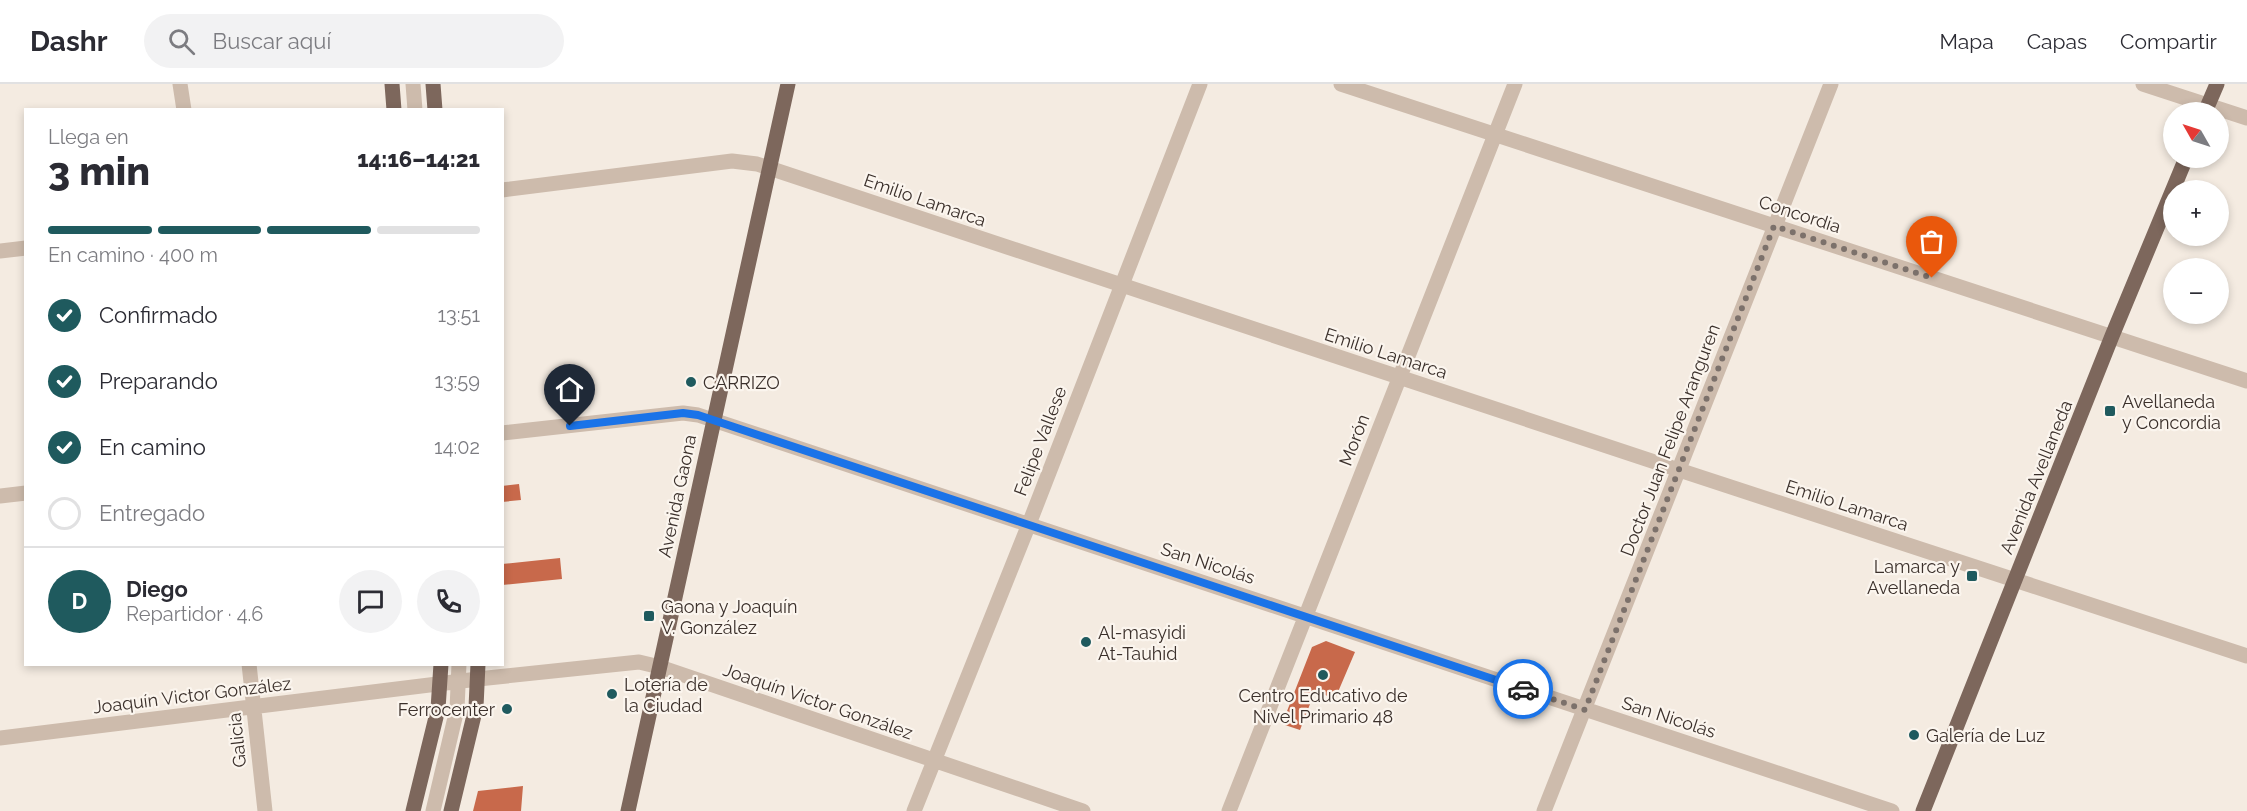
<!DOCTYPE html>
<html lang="es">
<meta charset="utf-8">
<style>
body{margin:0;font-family:Raleway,sans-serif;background:#f2f2f3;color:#2b2b33;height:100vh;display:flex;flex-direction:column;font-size:22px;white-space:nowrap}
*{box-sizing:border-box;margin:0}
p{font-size:20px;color:#7c7c81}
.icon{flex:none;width:33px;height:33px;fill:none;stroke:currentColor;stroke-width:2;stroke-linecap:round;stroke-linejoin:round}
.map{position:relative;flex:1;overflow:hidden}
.panel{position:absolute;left:24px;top:24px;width:480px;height:558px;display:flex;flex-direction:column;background:#fff;border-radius:0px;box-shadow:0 3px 9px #0003}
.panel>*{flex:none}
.needle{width:39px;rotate:309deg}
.fabs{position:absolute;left:2163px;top:18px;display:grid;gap:12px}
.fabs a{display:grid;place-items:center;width:66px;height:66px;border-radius:50%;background:#fff;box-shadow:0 3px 9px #0003;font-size:30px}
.pin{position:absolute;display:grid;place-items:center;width:51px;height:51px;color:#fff;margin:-62px -26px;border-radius:50% 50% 50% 0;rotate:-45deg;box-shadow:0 0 6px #0007}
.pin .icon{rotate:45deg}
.courier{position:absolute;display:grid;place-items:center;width:60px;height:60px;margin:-30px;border:4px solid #1a73e8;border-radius:50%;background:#fff;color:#222;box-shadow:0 2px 8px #0007}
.summary em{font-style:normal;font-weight:800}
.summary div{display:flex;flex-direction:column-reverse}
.summary{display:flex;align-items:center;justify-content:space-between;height:102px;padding:0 24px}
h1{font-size:39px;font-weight:800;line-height:45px}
.bar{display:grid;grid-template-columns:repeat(4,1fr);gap:9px 6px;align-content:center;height:72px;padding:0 24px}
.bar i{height:8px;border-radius:4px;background:#e1e1e2}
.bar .active{background:#1f5a5e}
.bar p{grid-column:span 4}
.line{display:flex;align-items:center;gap:15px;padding:0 24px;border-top:2px solid #e1e1e2}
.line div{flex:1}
.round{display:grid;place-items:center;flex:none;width:63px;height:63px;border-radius:32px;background:#f2f2f3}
ol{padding:0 24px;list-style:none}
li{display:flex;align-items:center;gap:18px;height:66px}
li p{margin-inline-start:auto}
li .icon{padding:6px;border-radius:50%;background:#1f5a5e;color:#fff;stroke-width:4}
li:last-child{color:#7c7c81}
li i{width:33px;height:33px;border:3px solid #e1e1e2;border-radius:50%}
header{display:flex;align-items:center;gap:36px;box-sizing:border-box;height:84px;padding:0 30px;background:#fff;border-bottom:2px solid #e1e1e2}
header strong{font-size:28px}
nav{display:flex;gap:33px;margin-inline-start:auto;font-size:21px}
.search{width:420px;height:54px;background:#f2f2f3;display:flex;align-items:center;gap:15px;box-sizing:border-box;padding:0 21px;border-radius:33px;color:#7c7c81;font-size:22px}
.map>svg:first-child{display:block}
.building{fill:#c8694b}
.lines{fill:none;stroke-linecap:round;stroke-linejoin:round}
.minor{stroke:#cdbbac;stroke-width:15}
.major{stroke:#7d675c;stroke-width:15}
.done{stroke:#7c716b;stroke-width:6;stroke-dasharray:0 10.8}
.route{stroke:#1a73e8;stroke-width:8}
.poi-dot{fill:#1f5a5e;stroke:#fbf5ee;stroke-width:2}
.labels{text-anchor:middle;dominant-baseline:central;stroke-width:4.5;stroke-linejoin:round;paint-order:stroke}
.street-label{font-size:18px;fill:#3b302b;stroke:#fbf5ee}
.poi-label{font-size:18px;fill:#3b302b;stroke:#fbf5ee;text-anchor:start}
</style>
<header>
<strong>Dashr</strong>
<div class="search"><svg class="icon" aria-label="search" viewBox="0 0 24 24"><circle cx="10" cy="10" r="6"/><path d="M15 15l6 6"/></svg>Buscar aquí</div>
<nav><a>Mapa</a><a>Capas</a><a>Compartir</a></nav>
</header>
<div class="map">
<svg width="2247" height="727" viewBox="0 0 2247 727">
<rect width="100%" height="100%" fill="#f4ebe1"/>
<path class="building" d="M519 400 521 416 502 418V402Z
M560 474 562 495 502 501V480Z
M1326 557 1355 568 1335 615 1315 607 1300 646 1282 640 1312 563Z
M523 702 521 727H473L478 707Z"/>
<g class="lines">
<path class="minor" d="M180 0 184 26
M413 0 415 26
M1341 0 2247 297
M2143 0 2247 34
M502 106 732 77 757 80 1679 386 2247 572
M0 167 26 164
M502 349 683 329 698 331 1892 727
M0 412 26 409
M249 580 265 727
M0 654 478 595 639 578 660 583 1083 727
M433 727 457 625 459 580
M914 727 1029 440 1200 0
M1229 727 1515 0
M1544 727 1831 0"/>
<path class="major" d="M392 0 394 26
M433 0 435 26
M2205 28 2217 0
M413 727 438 625 441 580
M451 727 476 623 478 580
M628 727 788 0
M1923 727 2112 252 2186 74"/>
</g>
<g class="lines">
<path class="done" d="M1523 605 1585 626 1774 142 1932 194"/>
<path class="route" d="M570 342 683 329 698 331 1523 605"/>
</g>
<g class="poi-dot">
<circle cx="691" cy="298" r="6"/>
<rect x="2104" y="321" width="12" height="12" rx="3"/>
<rect x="1966" y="486" width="12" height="12" rx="3"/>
<rect x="643" y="526" width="12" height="12" rx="3"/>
<circle cx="1086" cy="558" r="6"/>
<circle cx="1323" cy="591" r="6"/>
<circle cx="612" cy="610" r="6"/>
<circle cx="507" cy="625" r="6"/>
<circle cx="1914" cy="651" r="6"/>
</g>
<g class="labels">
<g class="street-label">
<text transform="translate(925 116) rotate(19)">Emilio Lamarca</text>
<text transform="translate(1800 130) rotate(18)">Concordia</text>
<text transform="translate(1386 269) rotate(18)">Emilio Lamarca</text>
<text transform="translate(1354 356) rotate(-69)">Morón</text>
<text transform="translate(1670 356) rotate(-69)">Doctor Juan Felipe Aranguren</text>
<text transform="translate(1040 357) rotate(-69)">Felipe Vallese</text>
<text transform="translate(2036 393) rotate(-68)">Avenida Avellaneda</text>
<text transform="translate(677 412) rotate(-78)">Avenida Gaona</text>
<text transform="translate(1847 421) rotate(18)">Emilio Lamarca</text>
<text transform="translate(1208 479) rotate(18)">San Nicolás</text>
<text transform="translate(192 611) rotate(-7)">Joaquín Victor González</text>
<text transform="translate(818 617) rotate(19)">Joaquín Victor González</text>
<text transform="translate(1669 633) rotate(18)">San Nicolás</text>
<text transform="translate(237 656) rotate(-96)">Galicia</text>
</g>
<g class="poi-label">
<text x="703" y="298">CARRIZO</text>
<text x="2122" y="317">Avellaneda<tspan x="2122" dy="21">y Concordia</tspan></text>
<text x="1960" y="482" text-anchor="end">Lamarca y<tspan x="1960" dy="21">Avellaneda</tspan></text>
<text x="661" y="522">Gaona y Joaquín<tspan x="661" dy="21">V. González</tspan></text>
<text x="1098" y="548">Al-masyidi<tspan x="1098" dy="21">At-Tauhid</tspan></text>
<text x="624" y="600">Lotería de<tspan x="624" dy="21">la Ciudad</tspan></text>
<text x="1323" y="611" text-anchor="middle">Centro Educativo de<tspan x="1323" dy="21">Nivel Primario 48</tspan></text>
<text x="495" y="625" text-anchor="end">Ferrocenter</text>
<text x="1926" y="651">Galería de Luz</text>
</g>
</g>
</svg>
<div class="fabs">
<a><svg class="needle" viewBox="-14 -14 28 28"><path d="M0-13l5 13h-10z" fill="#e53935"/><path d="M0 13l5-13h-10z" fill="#7c7c81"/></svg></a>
<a>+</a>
<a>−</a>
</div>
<div class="pin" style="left:1932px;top:194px;background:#ea580c"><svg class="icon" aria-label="bag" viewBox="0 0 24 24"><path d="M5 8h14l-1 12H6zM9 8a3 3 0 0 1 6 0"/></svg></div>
<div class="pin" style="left:570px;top:342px;background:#1f2937"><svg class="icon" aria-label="home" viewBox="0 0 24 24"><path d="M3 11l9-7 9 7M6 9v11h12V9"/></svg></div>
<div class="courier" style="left:1523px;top:605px"><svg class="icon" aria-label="car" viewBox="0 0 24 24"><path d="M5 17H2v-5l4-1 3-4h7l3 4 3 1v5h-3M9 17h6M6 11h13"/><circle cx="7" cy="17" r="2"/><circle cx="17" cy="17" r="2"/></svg></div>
<section class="panel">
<div class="summary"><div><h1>3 min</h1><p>Llega en</p></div><em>14:16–14:21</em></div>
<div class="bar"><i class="active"></i><i class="active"></i><i class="active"></i><i></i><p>En camino · 400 m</p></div>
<ol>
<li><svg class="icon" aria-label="check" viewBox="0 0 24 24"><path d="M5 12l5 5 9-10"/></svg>Confirmado<p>13:51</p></li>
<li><svg class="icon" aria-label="check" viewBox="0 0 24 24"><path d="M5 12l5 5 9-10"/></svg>Preparando<p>13:59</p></li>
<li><svg class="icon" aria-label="check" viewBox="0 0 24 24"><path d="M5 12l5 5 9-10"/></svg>En camino<p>14:02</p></li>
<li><i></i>Entregado</li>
</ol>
<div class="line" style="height:108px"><b class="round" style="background:#1f5a5e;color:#fff">D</b><div><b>Diego</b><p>Repartidor · 4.6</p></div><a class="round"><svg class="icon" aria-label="chat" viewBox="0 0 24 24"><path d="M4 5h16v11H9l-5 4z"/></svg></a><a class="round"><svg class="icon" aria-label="phone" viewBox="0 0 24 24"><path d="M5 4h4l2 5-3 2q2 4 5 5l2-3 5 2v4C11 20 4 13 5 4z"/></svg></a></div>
</section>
</div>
